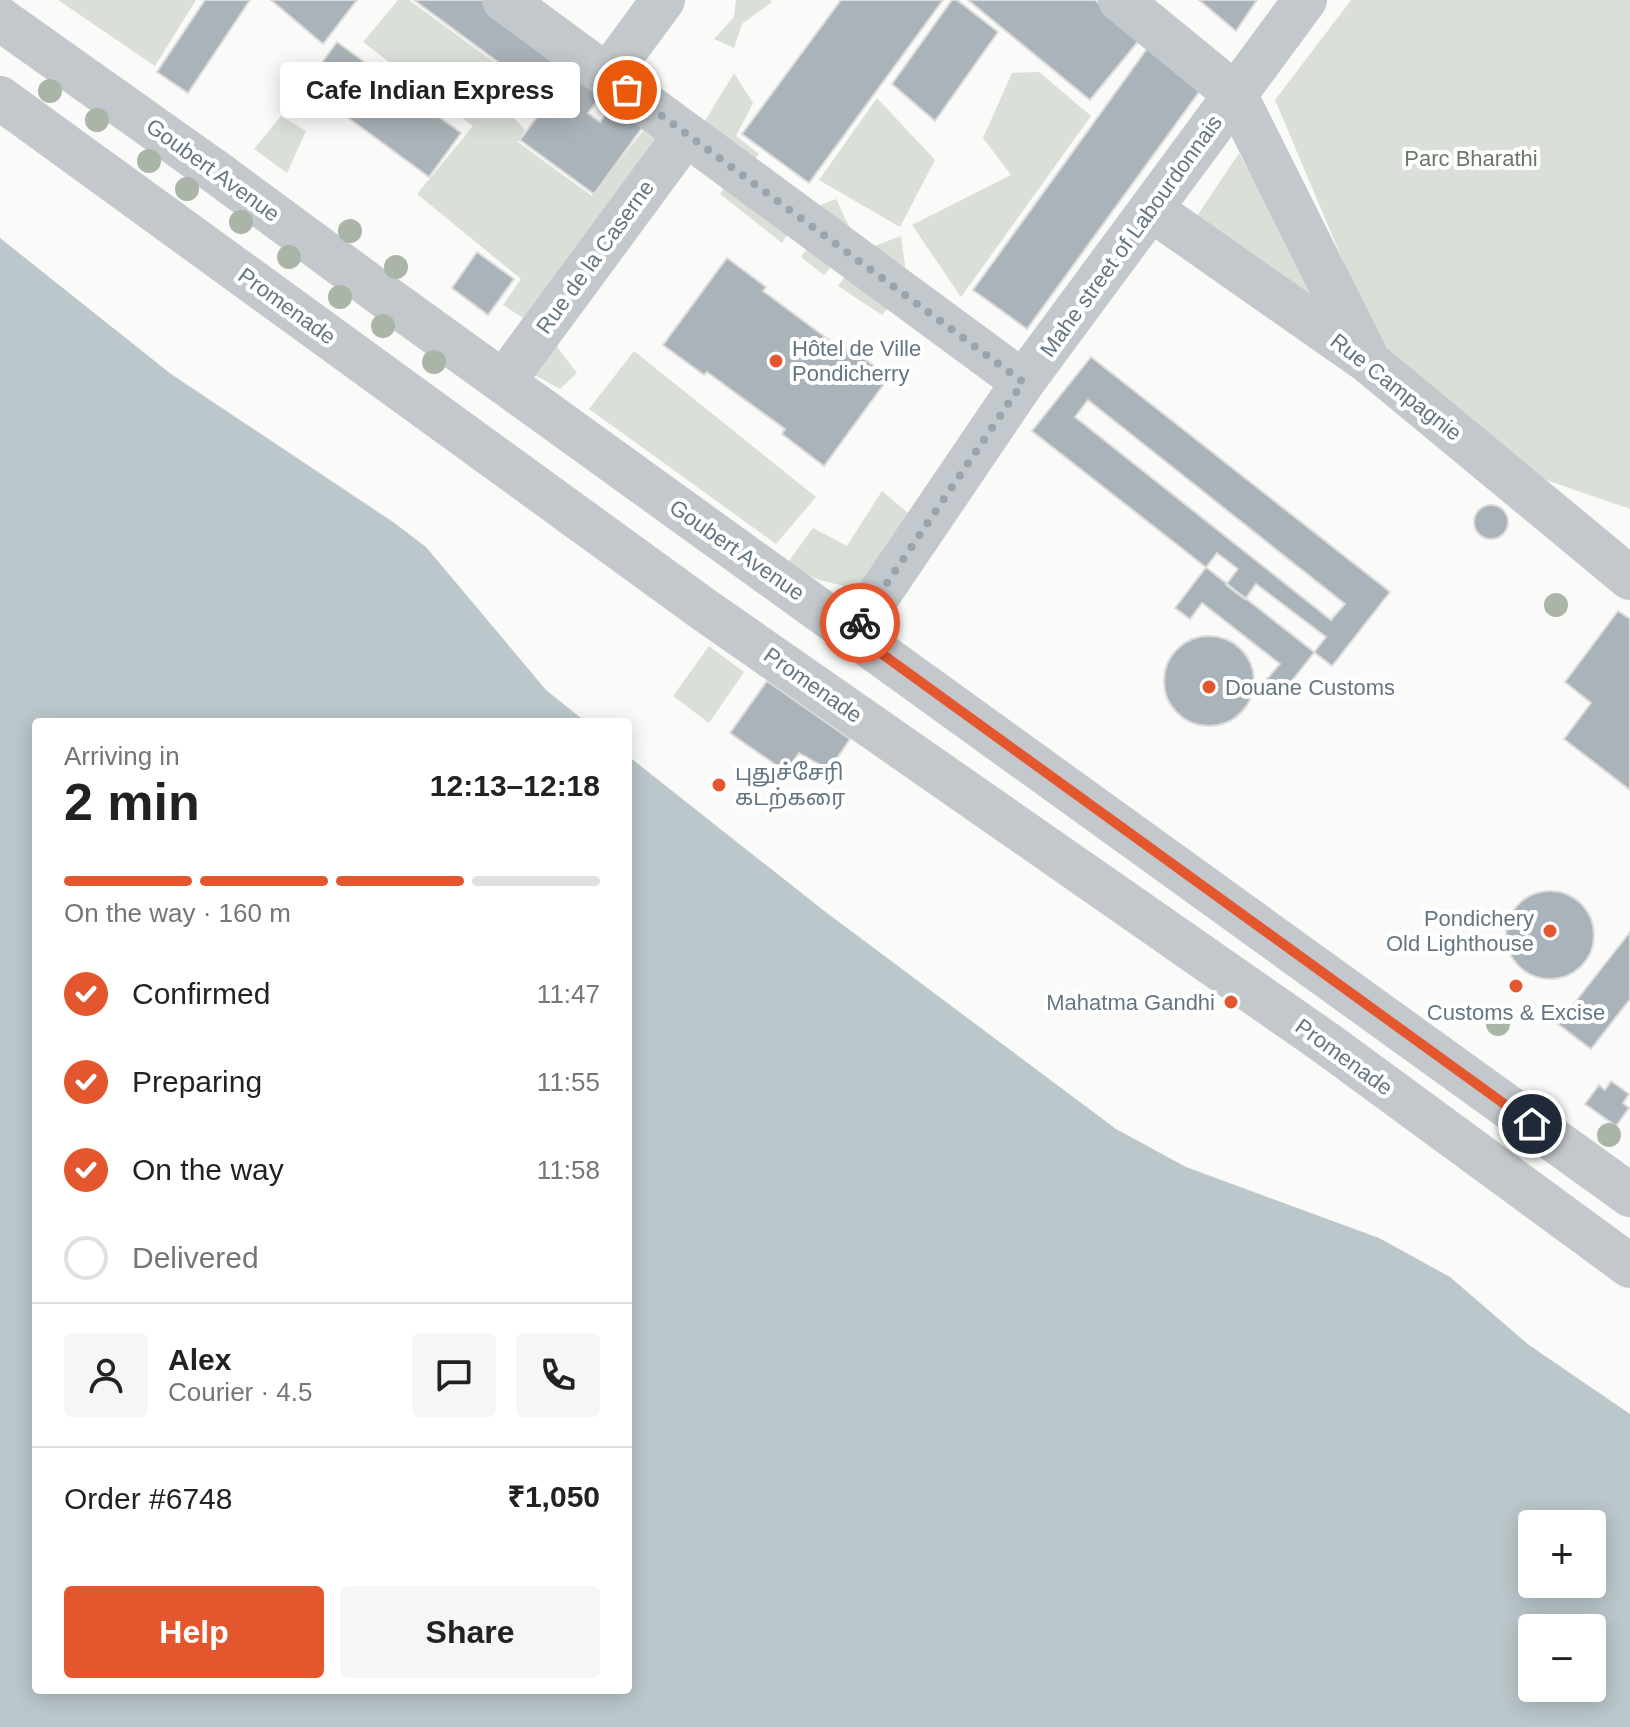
<!DOCTYPE html>
<meta charset="utf-8">
<style>
body{margin:0;font-family:Helvetica,"Noto Sans Tamil",sans-serif;background:#f6f6f6;color:#222;height:100vh;display:flex;flex-direction:column;font-size:30px;white-space:nowrap}
*{box-sizing:border-box;margin:0}
p{font-size:26px;color:#767676}
.icon{flex:none;width:44px;height:44px;fill:none;stroke:currentColor;stroke-width:2;stroke-linecap:round;stroke-linejoin:round}
.map{position:relative;flex:1;overflow:hidden}
.sheet{position:absolute;left:32px;top:718px;width:600px;height:976px;display:flex;flex-direction:column;background:#fff;border-radius:8px;box-shadow:0 4px 20px #0003}
.sheet>*{flex:none}
.fabs{position:absolute;left:1518px;top:1510px;display:grid;gap:16px}
.fabs a{display:grid;place-items:center;width:88px;height:88px;border-radius:8px;background:#fff;box-shadow:0 4px 20px #0003;font-size:40px}
.pin{position:absolute;display:grid;place-items:center;width:68px;height:68px;color:#fff;margin:-34px;border:4px solid #fff;border-radius:50%;box-shadow:0 2px 8px #0007}
.courier{position:absolute;display:grid;place-items:center;width:80px;height:80px;margin:-40px;border:6px solid #e4572e;border-radius:50%;background:#fff;color:#222;box-shadow:0 2px 10px #0007}
.bubble{position:absolute;height:56px;border-radius:8px;background:#fff;box-shadow:0 4px 20px #0003;font-size:26px;font-weight:700;line-height:56px;text-align:center}
.summary em{font-style:normal;font-weight:700}
.summary div{display:flex;flex-direction:column-reverse}
.summary{display:flex;align-items:center;justify-content:space-between;height:136px;padding:0 32px}
h1{font-size:52px;font-weight:700;line-height:60px}
.bar{display:grid;grid-template-columns:repeat(4,1fr);gap:12px 8px;align-content:center;height:96px;padding:0 32px}
.bar i{height:10px;border-radius:6px;background:#e0e0e0}
.bar .active{background:#e4572e}
.bar p{grid-column:span 4}
.line{display:flex;align-items:center;gap:20px;padding:0 32px;border-top:2px solid #e0e0e0}
.line div{flex:1}
.round{display:grid;place-items:center;flex:none;width:84px;height:84px;border-radius:8px;background:#f6f6f6}
ol{padding:0 32px;list-style:none}
li{display:flex;align-items:center;gap:24px;height:88px}
li p{margin-inline-start:auto}
li .icon{padding:8px;border-radius:50%;background:#e4572e;color:#fff;stroke-width:4}
li:last-child{color:#767676}
li i{width:44px;height:44px;border:4px solid #e0e0e0;border-radius:50%}
.button{display:flex;gap:16px;margin-top:auto;padding:16px 32px}
.button a{flex:1;height:92px;border-radius:8px;background:#e4572e;color:#fff;font-size:32px;font-weight:700;line-height:92px;text-align:center}
.button a+a{background:#f6f6f6;color:#222}
.map>svg:first-child{display:block}
.green{fill:#dadfd7}
.water{fill:#bbc7cb;fill-rule:evenodd}
.building{fill:#aab3b9;stroke:#dcdcda;stroke-width:2;fill-rule:evenodd}
.lines{fill:none;stroke-linecap:round;stroke-linejoin:round}
.minor{stroke:#c3c8cc;stroke-width:44}
.tree{fill:#aab4a7}
.done{stroke:#99a4ac;stroke-width:8;stroke-dasharray:0 14.4}
.route{stroke:#e4572e;stroke-width:10}
.poi-dot{fill:#e4572e;stroke:#fff;stroke-width:3}
.labels{text-anchor:middle;dominant-baseline:central;stroke-width:8;stroke-linejoin:round;paint-order:stroke}
.park-label{font-size:22px;fill:#687a64;stroke:#fff}
.street-label{font-size:22px;fill:#657683;stroke:#fff}
.poi-label{font-size:22px;fill:#657683;stroke:#fff;text-anchor:start}
</style>
<div class="map">
<svg width="1630" height="1727" viewBox="0 0 1630 1727">
<rect width="100%" height="100%" fill="#fafaf8"/>
<path class="green" d="M58 0H196L155 66Z
M398 0H409L526 85 509 113 525 130 518 142 592 196 656 114 682 134 536 326 503 305 521 279 417 194 473 126 363 42Z
M736 0H771L772 2 742 24 734 48 714 39 734 17Z
M1351 0H1630V509L1546 480 1379 346 1275 100Z
M1039 72 1091 116 961 297 912 225 1011 175 983 138 1012 73Z
M734 73 753 103 736 136 759 154 745 171 697 134Z
M877 98 935 160 900 227 819 180Z
M281 116 306 131 287 173 254 149Z
M1239 153 1330 318 1197 216Z
M733 171 896 298 882 315 838 286 850 270 837 260 824 275 801 257 813 239 793 226 782 243 720 194Z
M836 199 861 251 901 236 908 287 805 211Z
M549 336 577 373 560 389 531 373Z
M634 351 816 497 776 544 589 409Z
M882 491 914 518 870 592 819 580 786 565 813 528 847 546Z
M709 646 744 672 709 723 673 696Z"/>
<path class="water" d="M0 238 171 374 393 522 426 547 546 690 586 722H36V1690H628V756L823 910 1116 1129 1186 1167 1379 1238 1450 1277 1529 1345 1630 1414V1727H0ZM1532 1524H1592V1584H1532ZM1532 1628H1592V1688H1532Z"/>
<path class="building" d="M205 0H250L188 93 157 72Z
M271 0H357L323 44Z
M414 0H485L570 63 545 97Z
M841 0H943L809 183 742 134Z
M952 0H957L998 32 935 121 892 84Z
M968 0H1095L1141 38 1090 100Z
M1199 0H1257L1236 31Z
M337 42 461 133 429 177 305 86Z
M1152 42 1207 81 1027 329 973 290Z
M571 71 602 94 588 113 600 122 614 103 644 125 594 194 520 140Z
M477 252 514 279 488 315 452 288Z
M727 258 766 287 763 291 844 351 847 346 889 377 824 466 782 434 785 429 707 372 704 375 663 345Z
M1091 357 1390 592 1332 666 1032 431ZM1088 400 1345 604 1331 620 1075 417Z
M1474 522a17 17 0 1 1 34 0a17 17 0 1 1-34 0Z
M1217 553 1238 569 1226 585 1245 599 1256 584 1326 637 1284 691 1267 679 1280 664 1202 603 1190 619 1175 608Z
M1618 611 1630 619V790L1564 739 1591 703 1565 682Z
M1164 681a45 45 0 1 1 90 0a45 45 0 1 1-90 0Z
M767 681 850 739 829 770 799 753 786 772 730 733Z
M1506 935a44 44 0 1 1 88 0a44 44 0 1 1-88 0Z
M1630 932V999L1591 1049 1558 1024Z
M1611 1081 1629 1094 1623 1103 1629 1108 1616 1126 1585 1104 1599 1085 1605 1090Z"/>
<g class="lines">
<path class="minor" d="M504 0 1023 382
M1120 0 1235 94 1366 356
M0 19 220 175 384 296 1630 1195
M607 76 663 0
M0 98 706 611 1326 1043 1630 1266
M1152 210 1369 362 1630 578
M504 381 686 134
M853 633 1023 382 1305 0"/>
</g>
<g class="tree">
<circle cx="50" cy="91" r="12"/>
<circle cx="97" cy="120" r="12"/>
<circle cx="149" cy="161" r="12"/>
<circle cx="187" cy="189" r="12"/>
<circle cx="241" cy="222" r="12"/>
<circle cx="350" cy="231" r="12"/>
<circle cx="289" cy="257" r="12"/>
<circle cx="396" cy="267" r="12"/>
<circle cx="340" cy="297" r="12"/>
<circle cx="383" cy="326" r="12"/>
<circle cx="434" cy="362" r="12"/>
<circle cx="1556" cy="605" r="12"/>
<circle cx="1498" cy="1024" r="12"/>
<circle cx="1609" cy="1135" r="12"/>
</g>
<g class="lines">
<path class="done" d="M627 90 1023 382 860 623"/>
<path class="route" d="M860 623 853 633 1532 1124"/>
</g>
<g class="poi-dot">
<circle cx="776" cy="361" r="8"/>
<circle cx="1209" cy="687" r="8"/>
<circle cx="719" cy="785" r="8"/>
<circle cx="1550" cy="931" r="8"/>
<circle cx="1516" cy="986" r="8"/>
<circle cx="1231" cy="1002" r="8"/>
</g>
<g class="labels">
<g class="park-label">
<text x="1471" y="158">Parc Bharathi</text>
</g>
<g class="street-label">
<text transform="translate(213 170) rotate(36)">Goubert Avenue</text>
<text transform="translate(1131 236) rotate(-54)">Mahe street of Labourdonnais</text>
<text transform="translate(595 257) rotate(-54)">Rue de la Caserne</text>
<text transform="translate(287 306) rotate(36)">Promenade</text>
<text transform="translate(1396 387) rotate(38)">Rue Campagnie</text>
<text transform="translate(737 550) rotate(35)">Goubert Avenue</text>
<text transform="translate(813 685) rotate(35)">Promenade</text>
<text transform="translate(1344 1057) rotate(36)">Promenade</text>
</g>
<g class="poi-label">
<text x="792" y="348">Hôtel de Ville<tspan x="792" dy="25">Pondicherry</tspan></text>
<text x="1225" y="687">Douane Customs</text>
<text x="735" y="772">புதுச்சேரி<tspan x="735" dy="25">கடற்கரை</tspan></text>
<text x="1534" y="918" text-anchor="end">Pondichery<tspan x="1534" dy="25">Old Lighthouse</tspan></text>
<text x="1215" y="1002" text-anchor="end">Mahatma Gandhi</text>
<text x="1516" y="1012" text-anchor="middle">Customs &amp; Excise</text>
</g>
</g>
</svg>
<div class="fabs">
<a>+</a>
<a>−</a>
</div>
<div class="pin" style="left:627px;top:90px;background:#ea580c"><svg class="icon" aria-label="bag" viewBox="0 0 24 24"><path d="M5 8h14l-1 12H6zM9 8a3 3 0 0 1 6 0"/></svg></div>
<div class="pin" style="left:1532px;top:1124px;background:#1f2937"><svg class="icon" aria-label="home" viewBox="0 0 24 24"><path d="M3 11l9-7 9 7M6 9v11h12V9"/></svg></div>
<div class="courier" style="left:860px;top:623px"><svg class="icon" aria-label="bike" viewBox="0 0 24 24"><circle cx="6" cy="16" r="4"/><circle cx="18" cy="16" r="4"/><path d="M6 16l4-8h5l3 8M10 8l3 8H6M13 5h3"/></svg></div>
<div class="bubble" style="left:280px;top:62px;width:300px">Cafe Indian Express</div>
<section class="sheet">
<div class="summary"><div><h1>2 min</h1><p>Arriving in</p></div><em>12:13–12:18</em></div>
<div class="bar"><i class="active"></i><i class="active"></i><i class="active"></i><i></i><p>On the way · 160 m</p></div>
<ol>
<li><svg class="icon" aria-label="check" viewBox="0 0 24 24"><path d="M5 12l5 5 9-10"/></svg>Confirmed<p>11:47</p></li>
<li><svg class="icon" aria-label="check" viewBox="0 0 24 24"><path d="M5 12l5 5 9-10"/></svg>Preparing<p>11:55</p></li>
<li><svg class="icon" aria-label="check" viewBox="0 0 24 24"><path d="M5 12l5 5 9-10"/></svg>On the way<p>11:58</p></li>
<li><i></i>Delivered</li>
</ol>
<div class="line" style="height:144px"><a class="round"><svg class="icon" aria-label="person" viewBox="0 0 24 24"><circle cx="12" cy="8" r="4"/><path d="M4 21q1-7 8-7t8 7"/></svg></a><div><b>Alex</b><p>Courier · 4.5</p></div><a class="round"><svg class="icon" aria-label="chat" viewBox="0 0 24 24"><path d="M4 5h16v11H9l-5 4z"/></svg></a><a class="round"><svg class="icon" aria-label="phone" viewBox="0 0 24 24"><path d="M5 4h4l2 5-3 2q2 4 5 5l2-3 5 2v4C11 20 4 13 5 4z"/></svg></a></div>
<div class="line" style="height:104px"><div>Order #6748</div><b>₹1,050</b></div>
<div class="button"><a>Help</a><a>Share</a></div>
</section>
</div>
